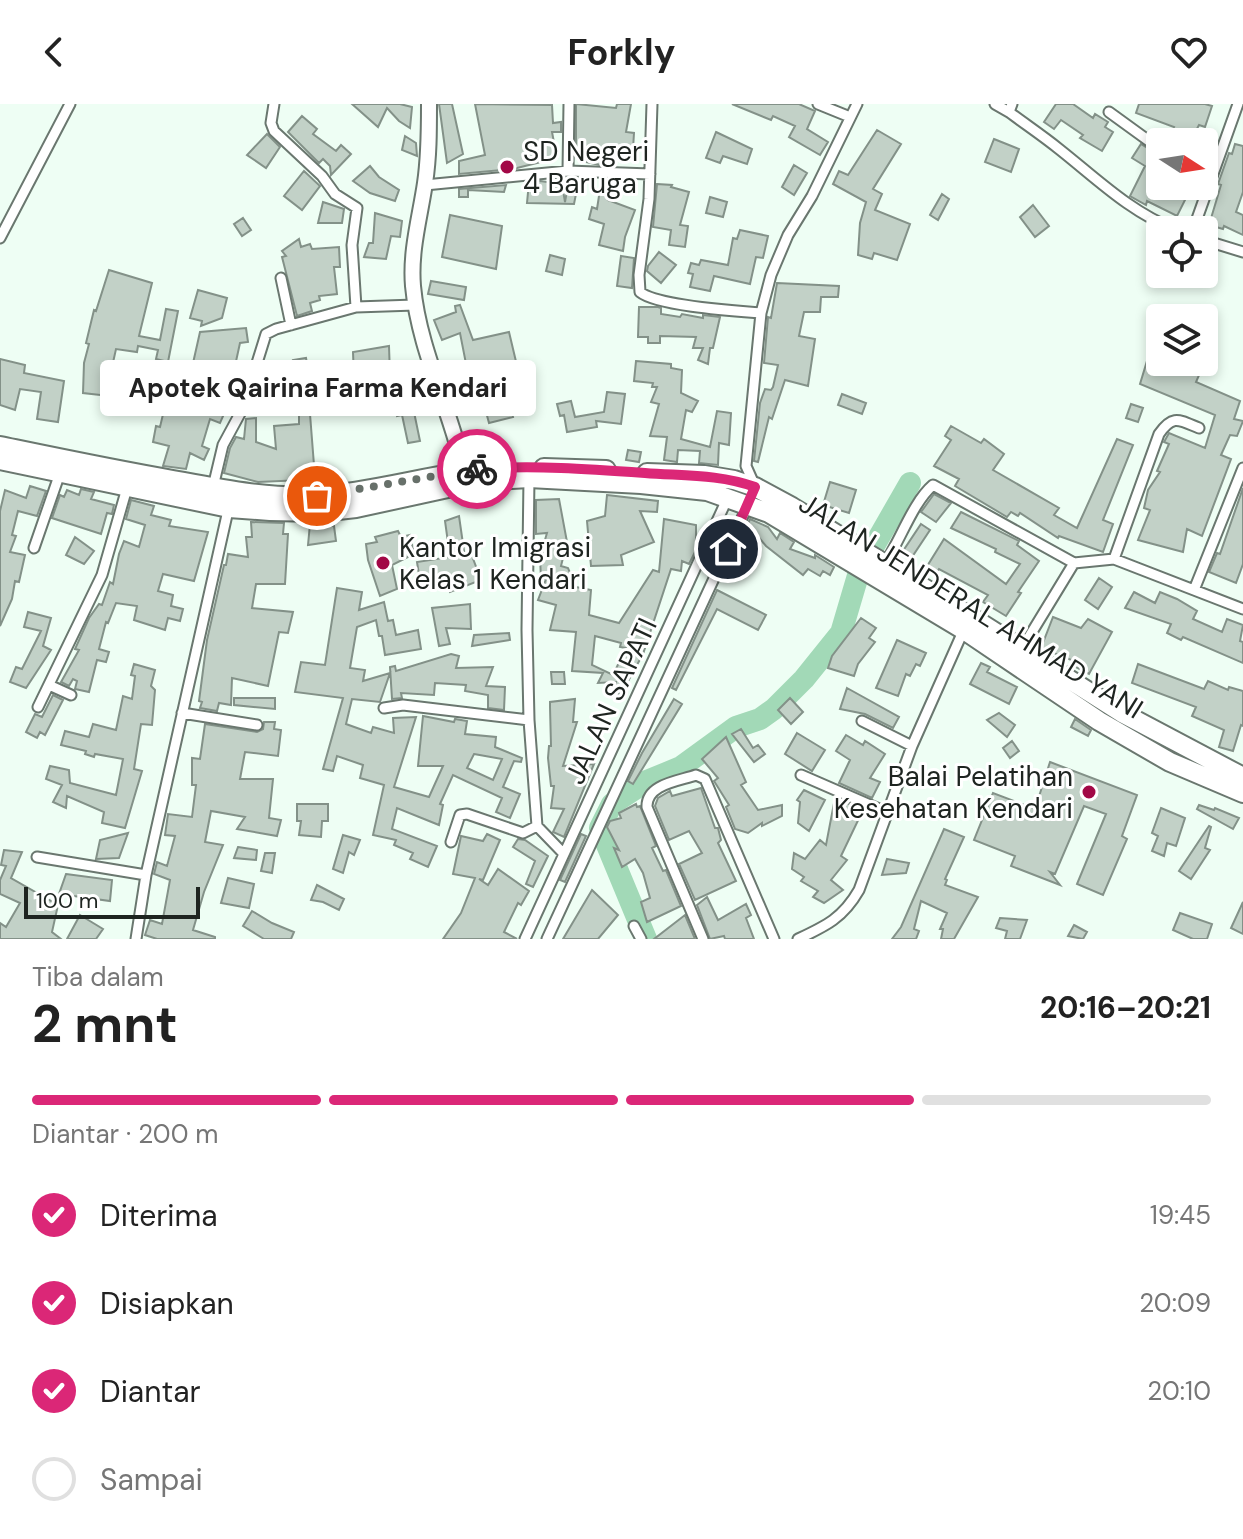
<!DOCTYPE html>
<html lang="id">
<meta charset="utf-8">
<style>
body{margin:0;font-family:"DM Sans",sans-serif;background:#f6f6f6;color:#222;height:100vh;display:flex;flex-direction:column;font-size:30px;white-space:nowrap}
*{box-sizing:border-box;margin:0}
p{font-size:26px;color:#767676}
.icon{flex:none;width:44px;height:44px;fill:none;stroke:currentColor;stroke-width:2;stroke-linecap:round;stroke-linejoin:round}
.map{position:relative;height:835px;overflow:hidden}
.details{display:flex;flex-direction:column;background:#fff;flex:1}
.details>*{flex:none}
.needle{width:52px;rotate:102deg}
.buttons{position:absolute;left:1146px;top:24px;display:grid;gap:16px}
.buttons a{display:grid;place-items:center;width:72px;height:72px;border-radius:8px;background:#fff;box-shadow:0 4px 12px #0003;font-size:40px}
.scale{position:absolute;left:24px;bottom:20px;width:176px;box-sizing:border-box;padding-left:8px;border:4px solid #1e2420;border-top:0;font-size:22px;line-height:28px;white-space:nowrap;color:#1e2420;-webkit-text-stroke:6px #fff;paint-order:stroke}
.pin{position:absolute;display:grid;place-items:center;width:68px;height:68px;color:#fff;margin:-34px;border:4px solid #fff;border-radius:50%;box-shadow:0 2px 8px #0007}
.courier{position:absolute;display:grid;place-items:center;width:80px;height:80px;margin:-40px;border:6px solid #db2777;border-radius:50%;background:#fff;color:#222;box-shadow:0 2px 10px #0007}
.bubble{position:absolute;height:56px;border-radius:8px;background:#fff;box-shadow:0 4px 12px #0003;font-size:26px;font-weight:700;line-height:56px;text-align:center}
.head em{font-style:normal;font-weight:700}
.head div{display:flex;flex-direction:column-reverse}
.head{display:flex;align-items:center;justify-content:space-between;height:136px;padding:0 32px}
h1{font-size:52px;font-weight:700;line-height:60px}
.bar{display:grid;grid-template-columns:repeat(4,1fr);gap:12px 8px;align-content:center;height:96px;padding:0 32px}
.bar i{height:10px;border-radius:6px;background:#e0e0e0}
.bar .current{background:#db2777}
.bar p{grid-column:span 4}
ol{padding:0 32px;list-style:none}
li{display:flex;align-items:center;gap:24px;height:88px}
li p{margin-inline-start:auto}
li .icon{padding:8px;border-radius:50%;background:#db2777;color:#fff;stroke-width:4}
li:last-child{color:#767676}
li i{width:44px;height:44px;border:4px solid #e0e0e0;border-radius:50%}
header{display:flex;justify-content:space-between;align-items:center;height:104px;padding:0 32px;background:#fff;font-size:36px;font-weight:700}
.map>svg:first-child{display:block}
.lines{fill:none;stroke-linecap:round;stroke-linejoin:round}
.river{stroke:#a2d9b7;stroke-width:22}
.building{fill:#c2d1c7;stroke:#839188;stroke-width:2;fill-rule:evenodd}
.street-casing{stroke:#6a776f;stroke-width:13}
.secondary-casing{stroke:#6a776f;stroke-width:18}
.highway-casing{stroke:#6a776f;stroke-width:22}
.street{stroke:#fff;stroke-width:9}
.secondary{stroke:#fff;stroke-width:14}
.highway{stroke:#fff;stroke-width:18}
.done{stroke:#67706a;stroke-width:8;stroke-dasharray:0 14.4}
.route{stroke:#db2777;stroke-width:10}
.poi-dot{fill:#a20846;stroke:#fff;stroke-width:3}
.labels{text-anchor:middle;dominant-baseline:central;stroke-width:6;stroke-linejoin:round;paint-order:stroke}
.poi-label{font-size:28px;fill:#1e2420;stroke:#fff;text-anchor:start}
.street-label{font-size:28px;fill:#1e2420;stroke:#fff}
</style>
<header><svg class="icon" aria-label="back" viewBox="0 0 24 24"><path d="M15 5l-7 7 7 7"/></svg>Forkly<svg class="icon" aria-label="heart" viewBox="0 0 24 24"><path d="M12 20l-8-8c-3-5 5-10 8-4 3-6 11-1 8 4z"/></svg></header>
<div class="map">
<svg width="1243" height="835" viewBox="0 0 1243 835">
<rect width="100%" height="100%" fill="#eefef4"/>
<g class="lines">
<path class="river" d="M646 835 600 724 612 700 647 677 681 663 736 623 760 615 774 605 804 575 841 529 859 468 910 379"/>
</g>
<path class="building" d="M352 0H400L412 3 410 24 399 17 387 4 378 23Z
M439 0H452L463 50 447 59Z
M475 0 552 1 553 19 561 18V28H552L557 54 513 65 459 70V57L485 51Z
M576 0 616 4 617 0H631L626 28 634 29 633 45H620L619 52 602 48 600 61 586 58 587 50 576 48Z
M732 0H799L815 7 807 25 828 38 820 51 789 33 795 22 773 12 771 16Z
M1056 0H1073L1093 14 1095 10 1108 18 1105 23 1113 28 1102 47 1080 34 1083 31 1061 16 1054 25 1044 18Z
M1139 0H1205L1212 2 1205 23 1199 21 1190 38H1170L1174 32 1170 30 1174 23 1136 9Z
M302 12 317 25 313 30 336 47 341 41 351 50 331 71 330 62 323 55 319 59 288 28Z
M877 26 901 40 873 85 882 90 875 106 910 120 897 156 874 149 872 155 858 151 860 119 866 98 833 80 839 67 848 71Z
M716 28 752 45 747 60 723 52 720 59 706 54Z
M267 30 280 43 266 64 247 51Z
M405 32 416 39 417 52 402 46Z
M994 35 1019 45 1011 68 985 58Z
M1141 40 1160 52V73L1156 81 1185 96 1177 112 1147 97 1146 101 1130 92 1145 62 1132 54Z
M1235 40 1243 42V88L1236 108 1243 111V131L1224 122 1223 125 1209 121 1221 81 1218 80 1229 49 1232 50Z
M794 61 807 69 794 91 782 83Z
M370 62 379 73 399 86 395 97 370 89 353 77Z
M304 67 320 82 302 106 284 92Z
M569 75H579L574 100 527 99 529 78 540 77 562 80 565 98Z
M601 79H612L608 96 635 106 625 133 623 147 599 141 604 120 589 115 592 103 597 105Z
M657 80 672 81 671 83 689 88 680 121 688 122 685 143 669 141 671 126 653 123Z
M506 81 504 88 468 86V93H459V85Z
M942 90 949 95 938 116 930 111Z
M710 93 727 98 723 113 706 109Z
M323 98 344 105 342 119H318Z
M1033 101 1049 122 1035 133 1020 113Z
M375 109 402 117 400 133 391 132 386 155 364 153 369 139H373Z
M450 111 502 122 496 165 442 153Z
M243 114 251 126 242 132 234 120Z
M740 126 768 132 763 154 756 153 750 180 714 172 710 187 690 183 693 170 688 169 691 159 699 161 701 156 728 161 733 134 737 135Z
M299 135 301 143 310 140 312 145 339 143 340 163H334L337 190 319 192 320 196 310 199 312 207 297 212 282 153 286 152 282 147Z
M659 148 676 161 661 179 647 167 648 162Z
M550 151 565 155 562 171 546 167Z
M621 152 634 154 632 184 617 182Z
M109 166 152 179 139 232 160 236 166 205 178 207 168 258 156 255 158 246 138 242 137 248 116 245 110 272H114L109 292 83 289 84 259 89 240 86 239 94 206 96 207Z
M431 177 466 183 464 196 428 190Z
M777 179 839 182 838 193H821L820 208H804L799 232 815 235 808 282 785 276 772 315 769 313 758 358 754 357 760 299 765 285 771 286 773 283 778 261 764 259 768 213 771 214Z
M198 186 227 194 222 214 201 222 202 217 190 214Z
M460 201 473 236 509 228 518 266 501 269 513 313 489 319 477 274 469 275 460 229 442 236 434 216 456 208 455 202Z
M639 203H658L661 204V210L680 213 682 210 703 214V211L720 213 713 244H710L708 260 698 256 703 244H693L696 233 660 232V239H648V233H638Z
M246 224 248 238 240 239 235 262 232 261 227 284 189 277 200 228Z
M1159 237 1160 258H1194L1203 262 1196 278 1240 297 1234 315 1243 317 1237 332 1230 331 1221 351 1231 355 1202 432 1187 425 1183 448 1138 436 1150 406 1144 404 1148 386 1160 368 1157 367 1169 340 1164 338 1169 329 1205 344 1215 311 1140 280 1147 257 1151 259Z
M389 242 390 272 354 275 353 248Z
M306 254 308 265 319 263 321 274 308 276 309 284 294 286 293 273H296L293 256Z
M0 255 25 261 24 269 64 277 58 318 37 315 41 288 20 285 15 306 0 301Z
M636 257 671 260V264L682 266 681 289 698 297 692 308 686 306 681 335 710 343 717 307 731 309 729 341 719 339 718 361 699 359 700 347 678 346 677 358 664 356 667 333 650 332 659 300 651 298 657 283H652L653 279 634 277Z
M186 286 227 303 220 319 210 315 202 342 209 345 204 356 190 349 186 365 163 362 169 342 153 338 156 322 160 323 164 306 177 310Z
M607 288 625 290 621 320 596 317 597 323 567 328 564 311 560 312 557 300 571 297 575 313 604 308Z
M842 290 866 299 862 310 838 301Z
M423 294 425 306 414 308 420 337 408 339 402 311 397 312 394 300Z
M1131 300 1143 304 1138 318 1126 314Z
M310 310 315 374 319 380H305L303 376 258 378 224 369 230 344 236 333 244 335 246 315 256 314V338L276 345 274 322 299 320V311Z
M951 322 981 339 984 335 1004 350 993 366 1059 404 1054 411 1077 424 1117 335 1133 341 1103 416 1113 420 1103 448 1059 432 1058 434 1020 409 1018 412 1011 408 1007 413 955 382 959 375 934 362 951 336 945 332Z
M628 346 641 348 639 358 626 356Z
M830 378 856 386 849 409 823 401Z
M30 382 46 387 37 412 18 407 12 431 16 432 10 448 25 451 19 478 15 477 12 495 0 522V407L5 386 26 394Z
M1243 384V460L1236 479 1209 468 1217 449 1220 450Z
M81 385 94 388 91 395 114 401 112 410 107 409 101 430 52 414 60 391 64 393 67 386 79 391Z
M934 390 951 399 936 418 921 408Z
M607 391 658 397 657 408 640 407 654 438 621 451 623 461 591 462 587 417 605 412Z
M559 395 567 438 561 462 568 464 576 483 591 486 589 511 619 519 653 466 659 468 664 415 696 421V446L689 460 682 457 681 467 671 465 643 550 627 579 629 580 623 592 616 589V578L598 579 603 569 572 567 576 528 550 526 556 501 538 496 546 475H541L540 453 547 429 536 430V396ZM595 532 621 539 620 543 626 544 613 571 592 561Z
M131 396 154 402 151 411 171 416 169 422 208 428 194 477 163 470 158 487 173 491 171 502 183 505 180 517 168 514 165 526 134 516 137 502 116 499 108 519 106 518 99 545 109 548 106 558 97 556 89 588 75 585 77 577 73 575 69 582 61 578 79 546 75 545 89 514 99 500 102 501 110 478 113 480 119 450 124 437 139 443 145 421 126 415Z
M961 408 1019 437 1017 441 1039 457 1018 488 1021 489 1006 512 983 498 988 491 939 465 936 470 926 464 944 435 1006 480 1020 460 995 448 996 445 951 424Z
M459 412 465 454 472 452 481 476 450 488 444 473 420 477 417 458 450 453 445 417Z
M750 415 768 423 777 435 780 429 794 438 790 445 815 454V451L834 463 830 471 823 467 820 472 808 465 803 471 766 442 755 429 753 433 744 428Z
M251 418 284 419 283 430H288L285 480H256L252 504 293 508 288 529 279 528 268 582 232 574 231 601 219 599 217 607 200 604 202 598 199 597 207 536 224 461H226L228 450 248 453 246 433H252Z
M310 420 334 422 336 437 308 441Z
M921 420 930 426 910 456 901 450Z
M398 427 401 433 410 431 414 450 392 461 397 485 380 492 368 456 366 440 377 438 375 433Z
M75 433 94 447 84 460 66 451Z
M1099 474 1112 483 1098 505 1085 496Z
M337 484 362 488 359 506 384 498 388 517 393 516 396 531 418 526 421 545 385 551 382 532H379L376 516 357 523 350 564 365 566 363 577 390 569 380 598 352 595 346 620 371 629 373 623 394 629 393 614 416 613 394 683 429 693 443 662H418L423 612 454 618 455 615 467 617 465 630 496 633 495 643 522 654 521 658 514 657 503 683 520 690 510 714 496 708 502 694 453 671 440 700 443 701 439 721 397 704 392 725 437 742 428 763 410 755 413 749 394 741 396 736 373 731 384 681 360 674 363 661 337 652 333 667 323 665 343 594 295 588 301 558 325 561ZM474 650 502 655 493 676 467 664Z
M717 486 766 511 758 526 717 505 676 586 672 584Z
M1134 488 1155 499 1160 488 1177 495 1197 507 1193 515 1222 528 1227 515 1243 521 1240 537 1243 538V559L1183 533 1181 536 1167 529 1171 520 1125 504Z
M470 500 471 525 446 524 450 540 439 542 432 504Z
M28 508 51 514 43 542 51 546 26 584 10 578 16 563 22 565 41 527 24 523Z
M1053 513 1081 524 1088 515 1112 528 1089 570 1072 561 1074 557 1041 544Z
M861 514 876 524 869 534 875 538 858 560 854 572 828 564 832 552Z
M509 529 510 536 472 542 474 531Z
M897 536 926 549 920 562 916 560 910 572 906 570 898 592 876 584Z
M451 550 459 552 456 564 493 563 486 582 505 583 504 606 488 604V591L465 587 466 581 435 579 434 591 401 589 402 594 392 595 390 563 395 562 396 567Z
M981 559 990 563 987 568 1017 583 1009 600 970 580Z
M134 560 155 566 151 582 155 586 152 621 141 620 134 665 142 667 125 724 102 719 104 708 67 692 66 704 53 698 62 681 46 675 50 662 69 666 70 679 116 691 123 655 95 650 94 653 85 650 86 647 61 641 65 627 89 633 93 620 116 626 123 592 132 595 135 572 131 571Z
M1138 560 1204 585 1208 577 1228 586 1229 583 1243 587V622L1241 621 1233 647 1219 643 1224 626 1192 612 1196 603 1132 579Z
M551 568H564L565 580H552Z
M847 584 899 613 893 624 865 610 840 605Z
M53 591 63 596 45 631 40 628 37 634 26 628 35 610 42 613Z
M234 594H275V605L234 601Z
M790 594 803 608 791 620 778 606Z
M575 595 573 618H577L563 662 594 660 564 733 553 728 564 705 551 704 554 682H551L548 654 549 642H551L550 603V598Z
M674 595 682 600 633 680 628 677 642 649Z
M999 609 1015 621 1007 633 987 616Z
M1075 615 1091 626 1088 632 1071 623Z
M264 618H275L274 625 281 626 278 652 245 648 240 675H273L269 714 281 716 277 732 237 725 245 713 211 707 205 738 223 741 204 788 193 826 215 833V835H157L145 831 150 816 162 820 170 776 154 770 157 758 167 762 175 732 165 731 168 710 192 713 196 681H192V654L200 655 205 620 257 628 263 625Z
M741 625 753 644 758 641 765 650 754 658 732 630Z
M797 629 825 646 812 667 785 650Z
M846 631 863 641 865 637 885 650 870 674 880 678 872 694 839 679 850 656 836 647Z
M726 633 746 678 741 681 758 706 782 701V712L762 722V719L748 729 735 725 726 703 729 701 714 677 718 674 702 655Z
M1012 637 1019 647 1010 654 1003 644Z
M1050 658 1137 691 1122 732 1127 735 1103 791 1077 780 1106 710 1084 702 1055 770 1050 768 1060 781 1011 762 1015 752 974 736 993 689 1035 705Z
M701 684 715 724H718L721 736 718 739 736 777 695 796 679 760 702 749 689 727 669 736 655 702 658 694 670 687 672 692Z
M804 686 825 696 809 727 798 719 800 698 797 696Z
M835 694 863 706 841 752 847 756 831 776 843 786 824 799 813 793 818 787 801 777 804 773 792 765 794 749 805 755 820 736 826 741Z
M297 700H328V717H322L321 733 299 731 301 717H297Z
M636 700 637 703 640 702 656 742 652 744 663 767 666 766 681 802 647 818 641 798 650 794 643 769 635 755 622 763 614 744 619 746 607 723 610 717 621 714 619 709Z
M1199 701 1214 706 1215 704 1239 714 1233 725 1197 705Z
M1161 704 1185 714 1176 742 1167 739 1164 752 1152 747 1158 732 1152 729Z
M1209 722 1211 723 1205 744 1210 746 1191 775 1179 767Z
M944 725 964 733 945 775 947 776 945 781 978 793 954 835H941L943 825H940L947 809 921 797 914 825 919 827 916 835H892L901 823Z
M128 729 119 754 96 755 100 736Z
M487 730 500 736 483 776 479 775 488 781 498 765 529 787 521 801 518 799 504 828 517 835H443L461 809 475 774 453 770 461 732 483 737Z
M581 730 586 732 565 778 560 776Z
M343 731 360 736 354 751 349 748 343 769 333 765Z
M518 735 525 736 548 752 533 783 526 780 535 757 513 743Z
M238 743 257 746 256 756 234 754Z
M4 746 22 748 11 774 58 801 52 828 61 835H0V819L6 823 20 799 0 790V776L6 762 1 761Z
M265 749H275L272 769 261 767Z
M887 755 909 759 906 769 882 771Z
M66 770 112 776 110 797 59 790Z
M228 774 254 780 249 804 221 799Z
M317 781 344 795 339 806 323 798 311 796Z
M592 786 618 811 598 835H563Z
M707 793 718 816 746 800 751 811 746 814 754 835H725L724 832 710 835 697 801Z
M1243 798V830L1231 824Z
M252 807 272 819 294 828 291 835H264L243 822Z
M1180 809 1212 820 1207 835H1193L1173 826Z
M80 811 103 825 96 835H67Z
M685 811 695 835H654Z
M1000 814 1027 816 1020 835H1005L1007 827 996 824Z
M1074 821 1087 828 1083 835 1068 832Z"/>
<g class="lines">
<g class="street-casing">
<path id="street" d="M274 0 271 19 274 27 322 72 335 90 357 104 352 141 356 203
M652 0 649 95 639 171 640 188C657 202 736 207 761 209
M818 0 850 13
M995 0 1009 8
M1012 0 1009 8C1025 20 1043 32 1059 45 1097 75 1130 108 1176 126
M1109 8 1160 45
M568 67 569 0
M425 81 568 67 650 70
M1193 126 1238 0
M0 134 70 0
M1204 136 1243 148
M281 174 291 221
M754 380 746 362 761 209 771 171 788 131 812 92 857 0
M213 383 223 341 243 304 266 230 276 225 356 203 415 201
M34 444 60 369
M1114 455 1159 330C1173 310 1179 316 1199 324
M1074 459 1114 455 1243 505
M884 461C900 437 913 398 933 381L1074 459
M1194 486 1243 364
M1021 546 1074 459
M49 581 71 591
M38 603 102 471 127 384
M384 604 403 601 529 616 527 526 529 374
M182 609 257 621
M862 617 912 642
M801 671 886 708
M537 722 564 750
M451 738 460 711 467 710 523 729 537 722 529 616
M37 753 146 771
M634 822 641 835
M136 835 146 771 229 402
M525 835 729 391
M547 835 748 401
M703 835 647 703C646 680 679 677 696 671L705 675 774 835
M798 835C826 822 843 814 859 786L912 642 965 523"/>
</g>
<g class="secondary-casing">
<path id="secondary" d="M429 0C429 27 429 53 425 79 420 113 410 147 413 182 419 248 453 310 466 375"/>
</g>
<g class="highway-casing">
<path id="highway" d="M0 342C58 354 115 366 173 376 221 385 269 395 318 392 379 388 437 368 498 364
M0 356 229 404 270 407 320 408 356 404 480 377 529 374 641 380 707 387 769 409 964 526 1099 617 1170 658 1243 689
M544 364 606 366
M647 369 704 371 734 376 755 383 792 403 971 513 1122 609 1243 673"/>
</g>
<use href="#street" class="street"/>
<use href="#secondary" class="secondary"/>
<use href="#highway" class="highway"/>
</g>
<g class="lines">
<path class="done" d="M317 392 477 365"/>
<path class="route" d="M477 365C533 361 589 365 645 369 683 372 719 370 755 383L728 445"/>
</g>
<g class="poi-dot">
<circle cx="507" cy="63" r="8"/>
<circle cx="383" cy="459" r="8"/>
<circle cx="1089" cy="688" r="8"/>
</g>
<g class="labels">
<g class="poi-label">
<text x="523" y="47">SD Negeri<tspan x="523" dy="32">4 Baruga</tspan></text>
<text x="399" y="443">Kantor Imigrasi<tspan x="399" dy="32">Kelas 1 Kendari</tspan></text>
<text x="1073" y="672" text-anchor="end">Balai Pelatihan<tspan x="1073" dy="32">Kesehatan Kendari</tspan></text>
</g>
<g class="street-label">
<text transform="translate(971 502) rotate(32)">JALAN JENDERAL AHMAD YANI</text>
<text transform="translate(611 597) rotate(-65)">JALAN SAPATI</text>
</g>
</g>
</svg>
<div class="buttons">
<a><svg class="needle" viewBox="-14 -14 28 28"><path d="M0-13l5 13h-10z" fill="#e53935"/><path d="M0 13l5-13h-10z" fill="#767676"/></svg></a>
<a><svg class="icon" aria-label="locate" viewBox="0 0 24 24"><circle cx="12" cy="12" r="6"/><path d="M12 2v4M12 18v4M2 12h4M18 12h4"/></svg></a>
<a><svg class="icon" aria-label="layers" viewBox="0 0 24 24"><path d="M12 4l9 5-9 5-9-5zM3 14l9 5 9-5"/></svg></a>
</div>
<div class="scale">100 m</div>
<div class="pin" style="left:317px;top:392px;background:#ea580c"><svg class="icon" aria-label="bag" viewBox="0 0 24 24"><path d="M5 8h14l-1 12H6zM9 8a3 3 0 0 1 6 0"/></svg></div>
<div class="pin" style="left:728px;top:445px;background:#1f2937"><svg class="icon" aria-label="home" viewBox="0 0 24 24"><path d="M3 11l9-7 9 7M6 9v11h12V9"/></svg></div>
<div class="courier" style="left:477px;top:365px"><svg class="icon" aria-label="bike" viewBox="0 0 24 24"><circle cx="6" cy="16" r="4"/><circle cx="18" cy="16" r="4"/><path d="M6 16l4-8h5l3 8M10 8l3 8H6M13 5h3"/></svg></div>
<div class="bubble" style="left:100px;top:256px;width:436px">Apotek Qairina Farma Kendari</div>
</div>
<section class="details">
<div class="head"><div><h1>2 mnt</h1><p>Tiba dalam</p></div><em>20:16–20:21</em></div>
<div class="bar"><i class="current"></i><i class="current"></i><i class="current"></i><i></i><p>Diantar · 200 m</p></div>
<ol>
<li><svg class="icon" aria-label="check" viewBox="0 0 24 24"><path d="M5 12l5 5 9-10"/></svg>Diterima<p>19:45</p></li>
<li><svg class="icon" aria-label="check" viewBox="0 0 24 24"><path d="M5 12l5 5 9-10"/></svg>Disiapkan<p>20:09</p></li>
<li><svg class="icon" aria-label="check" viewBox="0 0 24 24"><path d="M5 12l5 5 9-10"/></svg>Diantar<p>20:10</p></li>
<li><i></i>Sampai</li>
</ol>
</section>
